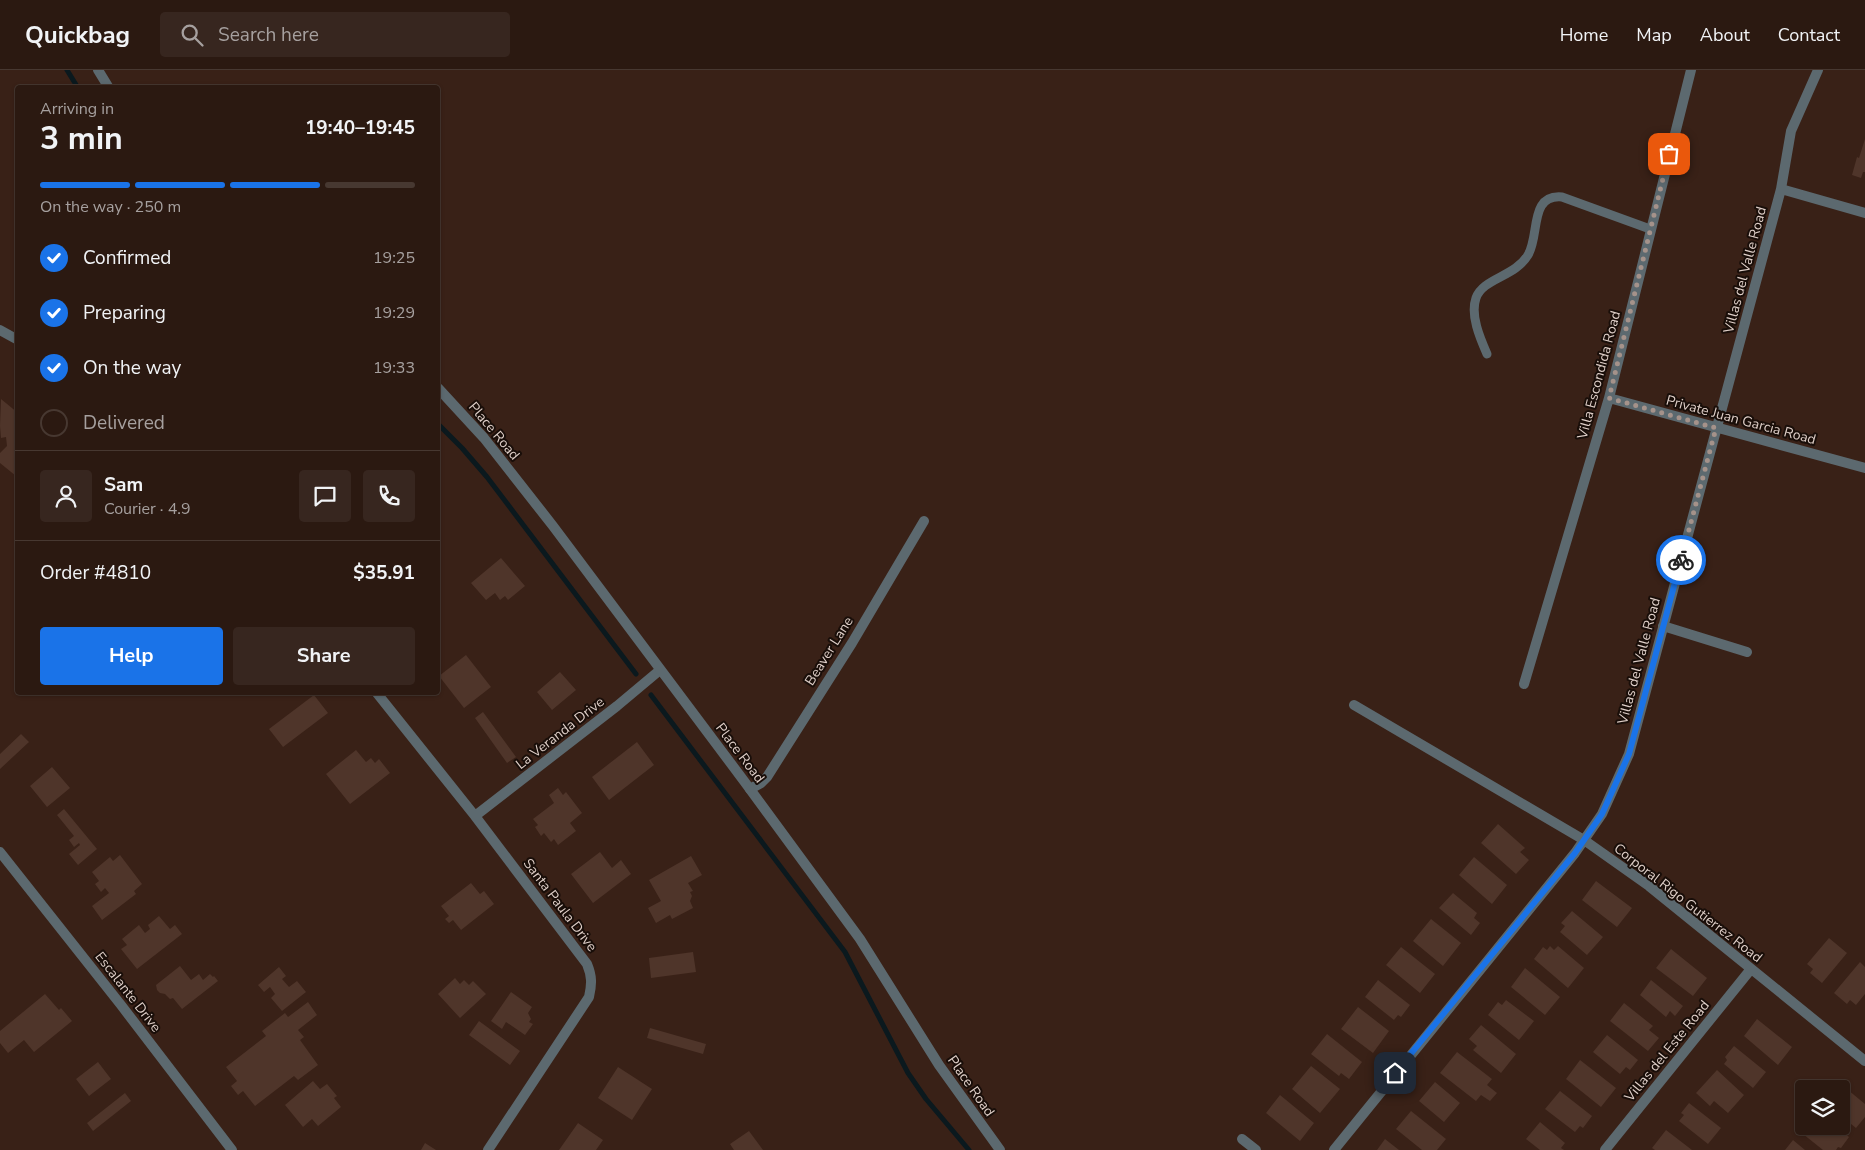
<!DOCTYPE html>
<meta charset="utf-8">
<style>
body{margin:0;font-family:"Nunito Sans",sans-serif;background:#37261f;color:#f1f3f6;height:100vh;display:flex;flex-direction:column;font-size:19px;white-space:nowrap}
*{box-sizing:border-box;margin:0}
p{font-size:16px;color:#a6a09f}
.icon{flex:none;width:28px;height:28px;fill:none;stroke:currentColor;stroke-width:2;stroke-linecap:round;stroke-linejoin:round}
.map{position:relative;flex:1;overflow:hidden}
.panel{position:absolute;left:15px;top:15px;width:425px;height:610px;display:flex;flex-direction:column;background:#2b1911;border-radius:5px;box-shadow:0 1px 4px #0004,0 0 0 1px #473831}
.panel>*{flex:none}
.fabs{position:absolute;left:1795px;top:1010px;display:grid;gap:10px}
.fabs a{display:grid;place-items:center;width:55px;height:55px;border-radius:5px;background:#2b1911;box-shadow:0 1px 4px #0004,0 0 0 1px #473831;font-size:25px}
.pin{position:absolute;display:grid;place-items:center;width:42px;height:42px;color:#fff;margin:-21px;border-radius:10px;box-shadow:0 2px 8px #0006}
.courier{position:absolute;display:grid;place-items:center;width:50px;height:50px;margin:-25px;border:4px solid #1a73e8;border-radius:50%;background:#fff;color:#222;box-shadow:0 1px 6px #0007}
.summary em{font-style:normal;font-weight:700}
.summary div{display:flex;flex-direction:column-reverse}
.summary{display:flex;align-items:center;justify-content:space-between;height:85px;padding:0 25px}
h1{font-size:32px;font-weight:700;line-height:38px}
.bar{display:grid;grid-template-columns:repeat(4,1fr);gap:8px 5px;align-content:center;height:60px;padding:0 25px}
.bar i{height:6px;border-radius:4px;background:#473831}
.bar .active{background:#1a73e8}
.bar p{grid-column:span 4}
.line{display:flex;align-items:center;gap:12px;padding:0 25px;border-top:1px solid #473831}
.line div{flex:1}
.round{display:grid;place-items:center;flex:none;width:52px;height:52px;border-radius:5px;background:#37261f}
ol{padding:0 25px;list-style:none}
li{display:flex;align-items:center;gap:15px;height:55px}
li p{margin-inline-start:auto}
li .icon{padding:5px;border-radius:50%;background:#1a73e8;color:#fff;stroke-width:4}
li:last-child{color:#a6a09f}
li i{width:28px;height:28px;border:2px solid #473831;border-radius:50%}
.cta{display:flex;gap:10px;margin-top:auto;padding:10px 25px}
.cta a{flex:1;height:58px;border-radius:5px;background:#1a73e8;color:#fff;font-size:20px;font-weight:700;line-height:58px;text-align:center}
.cta a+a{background:#37261f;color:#f1f3f6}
header{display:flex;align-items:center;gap:30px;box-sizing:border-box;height:70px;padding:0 25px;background:#2b1911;border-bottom:1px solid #473831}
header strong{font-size:24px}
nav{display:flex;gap:28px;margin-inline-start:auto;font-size:18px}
.search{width:350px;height:45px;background:#37261f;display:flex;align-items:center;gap:12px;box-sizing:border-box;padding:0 18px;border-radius:5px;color:#a6a09f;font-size:19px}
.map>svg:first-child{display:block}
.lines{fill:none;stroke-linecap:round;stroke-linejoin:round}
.stream{stroke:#0b191e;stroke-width:5}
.building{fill:#4f352a}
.service{stroke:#5c696f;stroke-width:9}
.minor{stroke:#5c696f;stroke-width:10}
.tertiary{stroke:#5c696f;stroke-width:10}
.done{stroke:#a5928a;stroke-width:5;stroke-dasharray:0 9}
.route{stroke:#1a73e8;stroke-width:6}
.labels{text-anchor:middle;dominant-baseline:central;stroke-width:4;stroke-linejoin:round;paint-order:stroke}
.street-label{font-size:14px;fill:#dfcfc8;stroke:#190e09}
</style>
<header>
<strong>Quickbag</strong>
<div class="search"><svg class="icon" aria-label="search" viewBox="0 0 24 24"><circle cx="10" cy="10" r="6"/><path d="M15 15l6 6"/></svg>Search here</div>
<nav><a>Home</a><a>Map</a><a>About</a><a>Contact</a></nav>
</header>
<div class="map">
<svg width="1865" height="1080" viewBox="0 0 1865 1080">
<rect width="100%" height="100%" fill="#392117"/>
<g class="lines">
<path class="stream" d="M67 0 78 18
M438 354 462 378 487 407 636 604
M651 625 845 882 908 1003 926 1029 969 1080"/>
</g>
<path class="building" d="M1865 69V102H1863L1861 108 1852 105 1857 87 1859 88Z
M1 329 18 343V404L16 406 0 393V383L7 376 6 367 1 368 0 356Z
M501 488 525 516 508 530 505 526 500 530 495 523 486 530 471 513Z
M466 585 491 617 464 638 439 606Z
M560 602 576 620 552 640 537 622Z
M314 625 328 643 283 677 269 659Z
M483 642 516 687 507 693 475 648Z
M21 664 29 672 0 699V684Z
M637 672 654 695 609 730 592 707Z
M356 680 366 692 371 688 375 693 379 689 390 703 350 734 326 704Z
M52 697 70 718 47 737 30 716Z
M558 718 563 725 566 722 582 743 570 753 576 761 558 775 554 769 551 772 544 763 541 766 535 757 538 755 533 749 554 733 549 725Z
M64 739 97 779 78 795 69 784 80 775 79 773 74 777 69 770 74 766 57 745Z
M1498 754 1525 778 1520 782 1529 790 1516 804 1481 773Z
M600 782 612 798 621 790 631 804 593 833 571 804Z
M120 785 142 814 134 821 136 824 102 850 92 836 109 823 105 818 101 822 95 814 99 811 92 802 110 787 113 791Z
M691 786 702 805 688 813 693 821 690 822 692 826 690 831 693 838 672 849 670 845 656 853 648 838 661 831 649 810Z
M1474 787 1507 815 1492 834 1459 805Z
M1596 811 1632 838 1617 857 1582 830Z
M471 813 480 824 484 821 494 834 461 860 453 850 449 853 445 849 449 846 441 836Z
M1453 823 1477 843 1474 848 1480 853 1471 865 1439 838Z
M1572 841 1603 867 1587 885 1560 862 1565 856 1561 853Z
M159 846 170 859 175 855 182 864 137 899 121 879 127 875 122 869 139 855 145 863 150 859 148 855Z
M1431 849 1461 873 1443 896 1413 871Z
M1829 868 1847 883 1822 913 1810 903 1813 899 1807 894Z
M1550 876 1554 880 1558 876 1584 898 1568 918 1534 889 1543 877 1547 880Z
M1401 877 1435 904 1420 923 1386 895Z
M1671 879 1707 908 1693 926 1656 898Z
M693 882 696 902 651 908 649 888Z
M1860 892 1865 897V924L1856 935 1850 930 1847 934 1834 923Z
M180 896 191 910 199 904 203 910 210 904 213 907 214 906 218 911 182 939 173 928 170 929 165 924 160 923 157 920 156 915Z
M279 897 286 906 282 909 289 917 297 911 306 922 282 941 271 928 275 924 270 917 264 922 258 915Z
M1525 898 1560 927 1545 945 1511 917Z
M455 908 460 914 464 910 469 915 473 911 486 924 460 948 438 924Z
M1378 910 1410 935 1401 947 1398 945 1394 950 1365 927Z
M1651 910 1683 936 1675 946 1670 941 1666 947 1640 925Z
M511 922 532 937 528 943 531 949 529 952 533 954 525 965 506 952 502 959 491 951Z
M45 924 59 940 61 938 72 951 34 982 24 970 8 983 0 973V961Z
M1506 930 1534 951 1519 970 1488 945 1498 932 1502 935Z
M308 932 317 945 298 960 304 967 300 970 318 995 298 1010 294 1006 255 1036 243 1021 238 1025 231 1016 237 1011 226 997 266 966 262 961 285 943 288 947Z
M1624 933 1653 956 1649 960 1659 968 1648 981 1610 951Z
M1358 937 1389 961 1373 983 1341 959Z
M1757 949 1792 977 1778 995 1744 966Z
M479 951 520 981 510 995 469 965Z
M1481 955 1516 984 1501 1003 1473 980 1477 976 1469 969Z
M650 958 706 974 703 984 647 968Z
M1327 964 1362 992 1349 1009 1341 1003 1339 1006 1311 984Z
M1607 965 1638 990 1630 1000 1626 997 1620 1004 1593 982Z
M1734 976 1766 1002 1753 1018 1724 994 1727 990 1725 987Z
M1457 982 1492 1009 1487 1015 1497 1023 1490 1031 1481 1025 1476 1031 1440 1003Z
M1580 990 1616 1018 1601 1037 1566 1009Z
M98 992 111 1009 89 1026 76 1009Z
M1311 996 1340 1019 1320 1043 1292 1019Z
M618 997 652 1019 632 1050 598 1028Z
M1717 1000 1744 1025 1728 1043 1714 1031 1710 1036 1696 1023Z
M1836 1010 1865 1034V1047L1856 1058 1841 1046V1019H1829Z
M313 1011 320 1019 327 1014 337 1026 334 1028 341 1037 318 1056 312 1049 303 1057 285 1035Z
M1435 1012 1460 1033 1444 1052 1419 1031Z
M1560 1021 1592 1046 1583 1058 1580 1056 1575 1062 1545 1039Z
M125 1023 131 1031 93 1061 87 1053Z
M1280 1025 1314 1053 1300 1071 1266 1043Z
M1689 1033 1721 1058 1708 1074 1679 1051 1684 1045 1681 1043Z
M1411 1041 1446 1069 1437 1080H1422L1396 1059Z
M1540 1052 1565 1073 1561 1078 1564 1080H1540L1526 1069Z
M578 1053 603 1070 596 1080H559Z
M1809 1056H1836L1849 1067 1841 1078 1838 1077 1836 1080H1823L1803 1064Z
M1666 1060 1692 1080H1655L1652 1078Z
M749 1061 763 1080H734L730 1074Z
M1385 1069 1399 1080H1377Z
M1793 1070 1805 1080H1785Z
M425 1073 436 1080H421Z"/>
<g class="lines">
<path class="service" d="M1487 284C1480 268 1470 245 1476 228 1483 208 1515 207 1528 185 1540 165 1529 124 1562 127L1650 159"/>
<path class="minor" d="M1781 119 1865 143
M0 260 18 270
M1609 328 1865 398
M1663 556 1747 582
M1524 614 1609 328 1691 0
M376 622 475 746 587 894C592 906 592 914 589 927L488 1080
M1354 635 1584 770 1649 816 1865 991
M750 719 761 713 767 707 852 573 924 451
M475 746 617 636 660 600
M0 782 121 935 232 1080
M1242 1069 1256 1080
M1334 1080 1575 783 1602 744 1629 684 1781 119 1791 61 1818 0
M1605 1080 1751 899"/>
<path class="tertiary" d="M98 0 109 18
M438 318 484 368 553 456 744 711 860 869 939 995 1000 1080"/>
</g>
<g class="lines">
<path class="done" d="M1669 84 1609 328 1716 358 1681 490"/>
<path class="route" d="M1395 1003 1575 783 1602 744 1629 684 1681 490"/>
</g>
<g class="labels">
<g class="street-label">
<text transform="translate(1745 200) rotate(-75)">Villas del Valle Road</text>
<text transform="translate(1599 305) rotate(-75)">Villa Escondida Road</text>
<text transform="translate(1741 350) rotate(15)">Private Juan Garcia Road</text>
<text transform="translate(494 361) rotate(50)">Place Road</text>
<text transform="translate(829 581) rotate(-58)">Beaver Lane</text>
<text transform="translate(1639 591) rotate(-75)">Villas del Valle Road</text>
<text transform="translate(560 663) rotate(-38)">La Veranda Drive</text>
<text transform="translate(740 683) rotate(53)">Place Road</text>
<text transform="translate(1688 833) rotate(38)">Corporal Rigo Gutierrez Road</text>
<text transform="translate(560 835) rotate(53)">Santa Paula Drive</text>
<text transform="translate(128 922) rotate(52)">Escalante Drive</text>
<text transform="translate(1667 981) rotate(-51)">Villas del Este Road</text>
<text transform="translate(971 1016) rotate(55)">Place Road</text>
</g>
</g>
</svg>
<div class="fabs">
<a><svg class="icon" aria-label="layers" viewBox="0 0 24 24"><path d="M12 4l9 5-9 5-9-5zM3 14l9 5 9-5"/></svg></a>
</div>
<div class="pin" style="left:1669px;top:84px;background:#ea580c"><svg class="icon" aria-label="bag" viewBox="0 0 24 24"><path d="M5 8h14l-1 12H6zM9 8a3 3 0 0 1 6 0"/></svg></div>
<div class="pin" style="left:1395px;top:1003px;background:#1f2937"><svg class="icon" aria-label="home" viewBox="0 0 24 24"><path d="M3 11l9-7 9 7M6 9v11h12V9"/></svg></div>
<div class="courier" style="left:1681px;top:490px"><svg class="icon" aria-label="bike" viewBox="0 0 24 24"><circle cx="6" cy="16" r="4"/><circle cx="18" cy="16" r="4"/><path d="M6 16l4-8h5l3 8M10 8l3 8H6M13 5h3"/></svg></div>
<section class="panel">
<div class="summary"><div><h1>3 min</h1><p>Arriving in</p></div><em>19:40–19:45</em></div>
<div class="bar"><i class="active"></i><i class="active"></i><i class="active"></i><i></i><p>On the way · 250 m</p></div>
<ol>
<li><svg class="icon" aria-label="check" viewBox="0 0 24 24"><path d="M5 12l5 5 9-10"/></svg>Confirmed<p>19:25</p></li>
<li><svg class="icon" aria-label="check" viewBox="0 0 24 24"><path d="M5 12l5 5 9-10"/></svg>Preparing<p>19:29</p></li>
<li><svg class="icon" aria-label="check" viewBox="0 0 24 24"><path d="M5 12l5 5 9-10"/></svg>On the way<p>19:33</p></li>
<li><i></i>Delivered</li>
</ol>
<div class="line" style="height:90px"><a class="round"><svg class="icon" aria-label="person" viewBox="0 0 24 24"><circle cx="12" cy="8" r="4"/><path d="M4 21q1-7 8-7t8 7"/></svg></a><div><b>Sam</b><p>Courier · 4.9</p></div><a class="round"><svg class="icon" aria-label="chat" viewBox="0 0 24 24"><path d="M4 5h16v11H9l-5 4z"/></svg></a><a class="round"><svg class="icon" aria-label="phone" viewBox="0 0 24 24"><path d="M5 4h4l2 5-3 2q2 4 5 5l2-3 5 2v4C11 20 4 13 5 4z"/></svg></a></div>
<div class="line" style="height:65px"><div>Order #4810</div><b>$35.91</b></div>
<div class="cta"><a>Help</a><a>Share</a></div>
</section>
</div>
